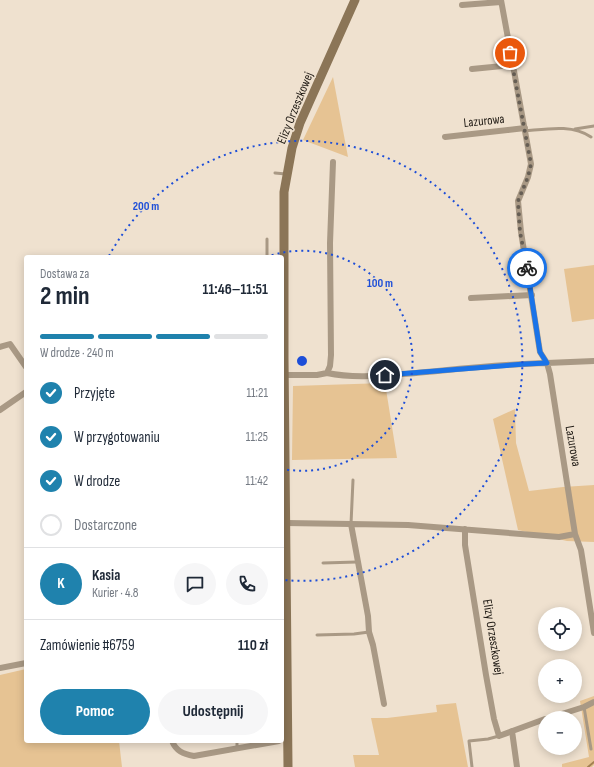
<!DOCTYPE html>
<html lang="pl">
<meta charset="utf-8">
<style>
body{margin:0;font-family:"Sofia Sans Condensed",sans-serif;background:#f6f6f7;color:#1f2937;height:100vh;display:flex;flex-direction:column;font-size:15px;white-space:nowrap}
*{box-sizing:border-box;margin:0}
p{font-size:13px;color:#747a83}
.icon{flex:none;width:22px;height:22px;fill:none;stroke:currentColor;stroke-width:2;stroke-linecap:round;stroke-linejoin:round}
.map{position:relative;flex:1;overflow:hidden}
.details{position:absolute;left:24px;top:255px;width:260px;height:488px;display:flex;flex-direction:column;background:#fff;border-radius:4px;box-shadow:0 2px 10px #0003}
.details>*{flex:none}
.buttons{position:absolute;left:538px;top:607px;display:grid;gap:8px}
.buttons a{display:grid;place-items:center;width:44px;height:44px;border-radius:50%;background:#fff;box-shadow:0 2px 10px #0003;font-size:20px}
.pin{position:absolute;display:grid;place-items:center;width:34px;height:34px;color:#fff;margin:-17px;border:2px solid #fff;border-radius:50%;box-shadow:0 1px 4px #0007}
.courier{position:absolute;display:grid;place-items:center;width:40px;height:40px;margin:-20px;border:3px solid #1a73e8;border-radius:50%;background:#fff;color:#222;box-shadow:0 1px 5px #0007}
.overview em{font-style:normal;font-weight:700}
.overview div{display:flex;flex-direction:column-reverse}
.overview{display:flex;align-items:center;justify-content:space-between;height:68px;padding:0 16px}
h1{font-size:26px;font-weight:700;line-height:30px}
.bar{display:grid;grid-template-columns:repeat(4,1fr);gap:6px 4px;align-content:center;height:48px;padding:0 16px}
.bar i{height:5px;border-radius:3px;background:#e0e1e3}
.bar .current{background:#1f82ad}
.bar p{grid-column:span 4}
.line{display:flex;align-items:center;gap:10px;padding:0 16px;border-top:1px solid #e0e1e3}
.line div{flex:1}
.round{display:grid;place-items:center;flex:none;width:42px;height:42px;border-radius:21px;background:#f6f6f7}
ol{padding:0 16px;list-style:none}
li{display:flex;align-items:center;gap:12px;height:44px}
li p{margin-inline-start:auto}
li .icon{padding:4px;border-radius:50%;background:#1f82ad;color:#fff;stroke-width:4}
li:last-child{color:#747a83}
li i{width:22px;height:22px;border:2px solid #e0e1e3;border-radius:50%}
.action{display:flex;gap:8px;margin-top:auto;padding:8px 16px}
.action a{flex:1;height:46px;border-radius:24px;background:#1f82ad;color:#fff;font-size:16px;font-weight:700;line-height:46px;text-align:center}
.action a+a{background:#f6f6f7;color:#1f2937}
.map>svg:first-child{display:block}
.green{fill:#e6c393}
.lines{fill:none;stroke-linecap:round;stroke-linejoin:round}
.stream{stroke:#a38152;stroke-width:2}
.lane{stroke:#a99985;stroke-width:3}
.street{stroke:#a99985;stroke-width:6}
.secondary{stroke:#8b7557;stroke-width:9}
.done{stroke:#665e54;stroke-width:4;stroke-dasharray:0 7.2}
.route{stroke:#1a73e8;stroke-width:5}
.ring{fill:none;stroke:#1d4ed8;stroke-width:2;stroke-dasharray:2 4}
.labels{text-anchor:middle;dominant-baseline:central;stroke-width:3;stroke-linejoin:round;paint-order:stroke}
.street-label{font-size:13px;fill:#1d1812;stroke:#efe1cf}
.centre{fill:#1d4ed8;stroke:#efe1cf;stroke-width:2}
.ring-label{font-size:12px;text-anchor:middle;font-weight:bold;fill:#1d4ed8;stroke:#efe1cf;stroke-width:3;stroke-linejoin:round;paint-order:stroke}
</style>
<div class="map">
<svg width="594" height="767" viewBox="0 0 594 767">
<rect width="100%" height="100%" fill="#efe1cf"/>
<path class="green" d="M333 77 348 157 303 140Z
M594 265V319L572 322 564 269Z
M385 383 397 458 292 460 293 386Z
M515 409 516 443 529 491 563 487 594 485V542L567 541 518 530 493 419Z
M26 669V741H119L122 767H0V675Z
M594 696V765L592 767H562V764L589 757 580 701Z
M456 703 468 767H355L353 755H379L371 718H387L437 712 436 705Z"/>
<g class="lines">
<path class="stream" d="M588 767 594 762"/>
<path class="lane" d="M575 129 594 126
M525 131C547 129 572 124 591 137
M275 173 286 174
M267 239V257
M351 524 353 480
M323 563 357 562
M317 635 354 634 369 632
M584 707 591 749
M237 741V748
M472 767 469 741 488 739 499 736"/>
<path class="street" d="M462 5 501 2
M472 69 513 65
M445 137 525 128
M471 298 532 295
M0 347 10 344 26 367
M594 361 547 363 550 374 575 534 581 550 594 633
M327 373C356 379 387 375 416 373 459 369 503 364 547 363L540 352 521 232 518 201 528 177 531 164 501 0
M282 375H317L327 373 330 366 331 355 330 243 333 162
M0 410 26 392
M286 523 351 524 368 616 369 632 373 645 384 704
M351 524 408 525 559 537 575 534
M465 529V545L486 675 494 719 499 736 545 719
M0 668 26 663
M549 718 584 707 594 702
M512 731 517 767
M172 741C176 751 183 754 194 756L279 741"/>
<path class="secondary" d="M288 767 284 358V192L292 148 300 123 355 0"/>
</g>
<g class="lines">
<path class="done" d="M510 53 531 164 528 177 518 201 520 232 527 268"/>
<path class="route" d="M385 375 525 364 547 363 540 352 527 268"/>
</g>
<g class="ring">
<path d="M266 257A110 110 0 1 1 283 469"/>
<path d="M109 256A220 220 0 1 1 283 580"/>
</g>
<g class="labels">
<g class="street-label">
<text transform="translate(295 108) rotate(-68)">Elizy Orzeszkowej</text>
<text transform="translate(484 121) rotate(-6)">Lazurowa</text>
<text transform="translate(573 446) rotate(80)">Lazurowa</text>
<text transform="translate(493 637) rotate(81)">Elizy Orzeszkowej</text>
</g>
</g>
<circle cx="302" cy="361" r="6" class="centre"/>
<g class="ring-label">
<text x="146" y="210">200 m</text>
<text x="380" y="287">100 m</text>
</g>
</svg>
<div class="buttons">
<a><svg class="icon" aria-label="locate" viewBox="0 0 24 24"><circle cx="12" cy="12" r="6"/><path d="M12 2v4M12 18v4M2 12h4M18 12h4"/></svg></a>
<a>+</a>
<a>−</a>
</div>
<div class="pin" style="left:510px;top:53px;background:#ea580c"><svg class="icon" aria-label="bag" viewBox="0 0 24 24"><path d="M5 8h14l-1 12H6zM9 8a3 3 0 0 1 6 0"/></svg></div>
<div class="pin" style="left:385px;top:375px;background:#1f2937"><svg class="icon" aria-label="home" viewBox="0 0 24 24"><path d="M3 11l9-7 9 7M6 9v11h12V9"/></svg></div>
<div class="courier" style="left:527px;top:268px"><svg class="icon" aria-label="bike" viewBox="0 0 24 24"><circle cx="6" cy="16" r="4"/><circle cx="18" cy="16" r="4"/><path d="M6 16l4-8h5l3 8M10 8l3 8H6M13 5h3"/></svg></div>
<section class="details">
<div class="overview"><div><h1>2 min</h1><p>Dostawa za</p></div><em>11:46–11:51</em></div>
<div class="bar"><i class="current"></i><i class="current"></i><i class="current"></i><i></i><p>W drodze · 240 m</p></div>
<ol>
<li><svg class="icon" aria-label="check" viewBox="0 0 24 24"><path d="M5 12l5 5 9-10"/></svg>Przyjęte<p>11:21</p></li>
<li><svg class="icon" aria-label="check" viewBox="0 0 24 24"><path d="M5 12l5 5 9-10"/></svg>W przygotowaniu<p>11:25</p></li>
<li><svg class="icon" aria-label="check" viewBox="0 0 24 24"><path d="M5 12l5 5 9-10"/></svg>W drodze<p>11:42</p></li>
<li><i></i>Dostarczone</li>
</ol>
<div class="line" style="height:72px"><b class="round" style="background:#1f82ad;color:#fff">K</b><div><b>Kasia</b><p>Kurier · 4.8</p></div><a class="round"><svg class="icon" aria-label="chat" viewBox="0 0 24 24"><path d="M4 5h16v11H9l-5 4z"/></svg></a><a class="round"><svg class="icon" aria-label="phone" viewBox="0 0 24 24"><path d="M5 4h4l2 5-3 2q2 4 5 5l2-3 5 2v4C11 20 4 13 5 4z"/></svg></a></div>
<div class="line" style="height:52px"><div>Zamówienie #6759</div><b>110 zł</b></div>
<div class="action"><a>Pomoc</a><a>Udostępnij</a></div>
</section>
</div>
